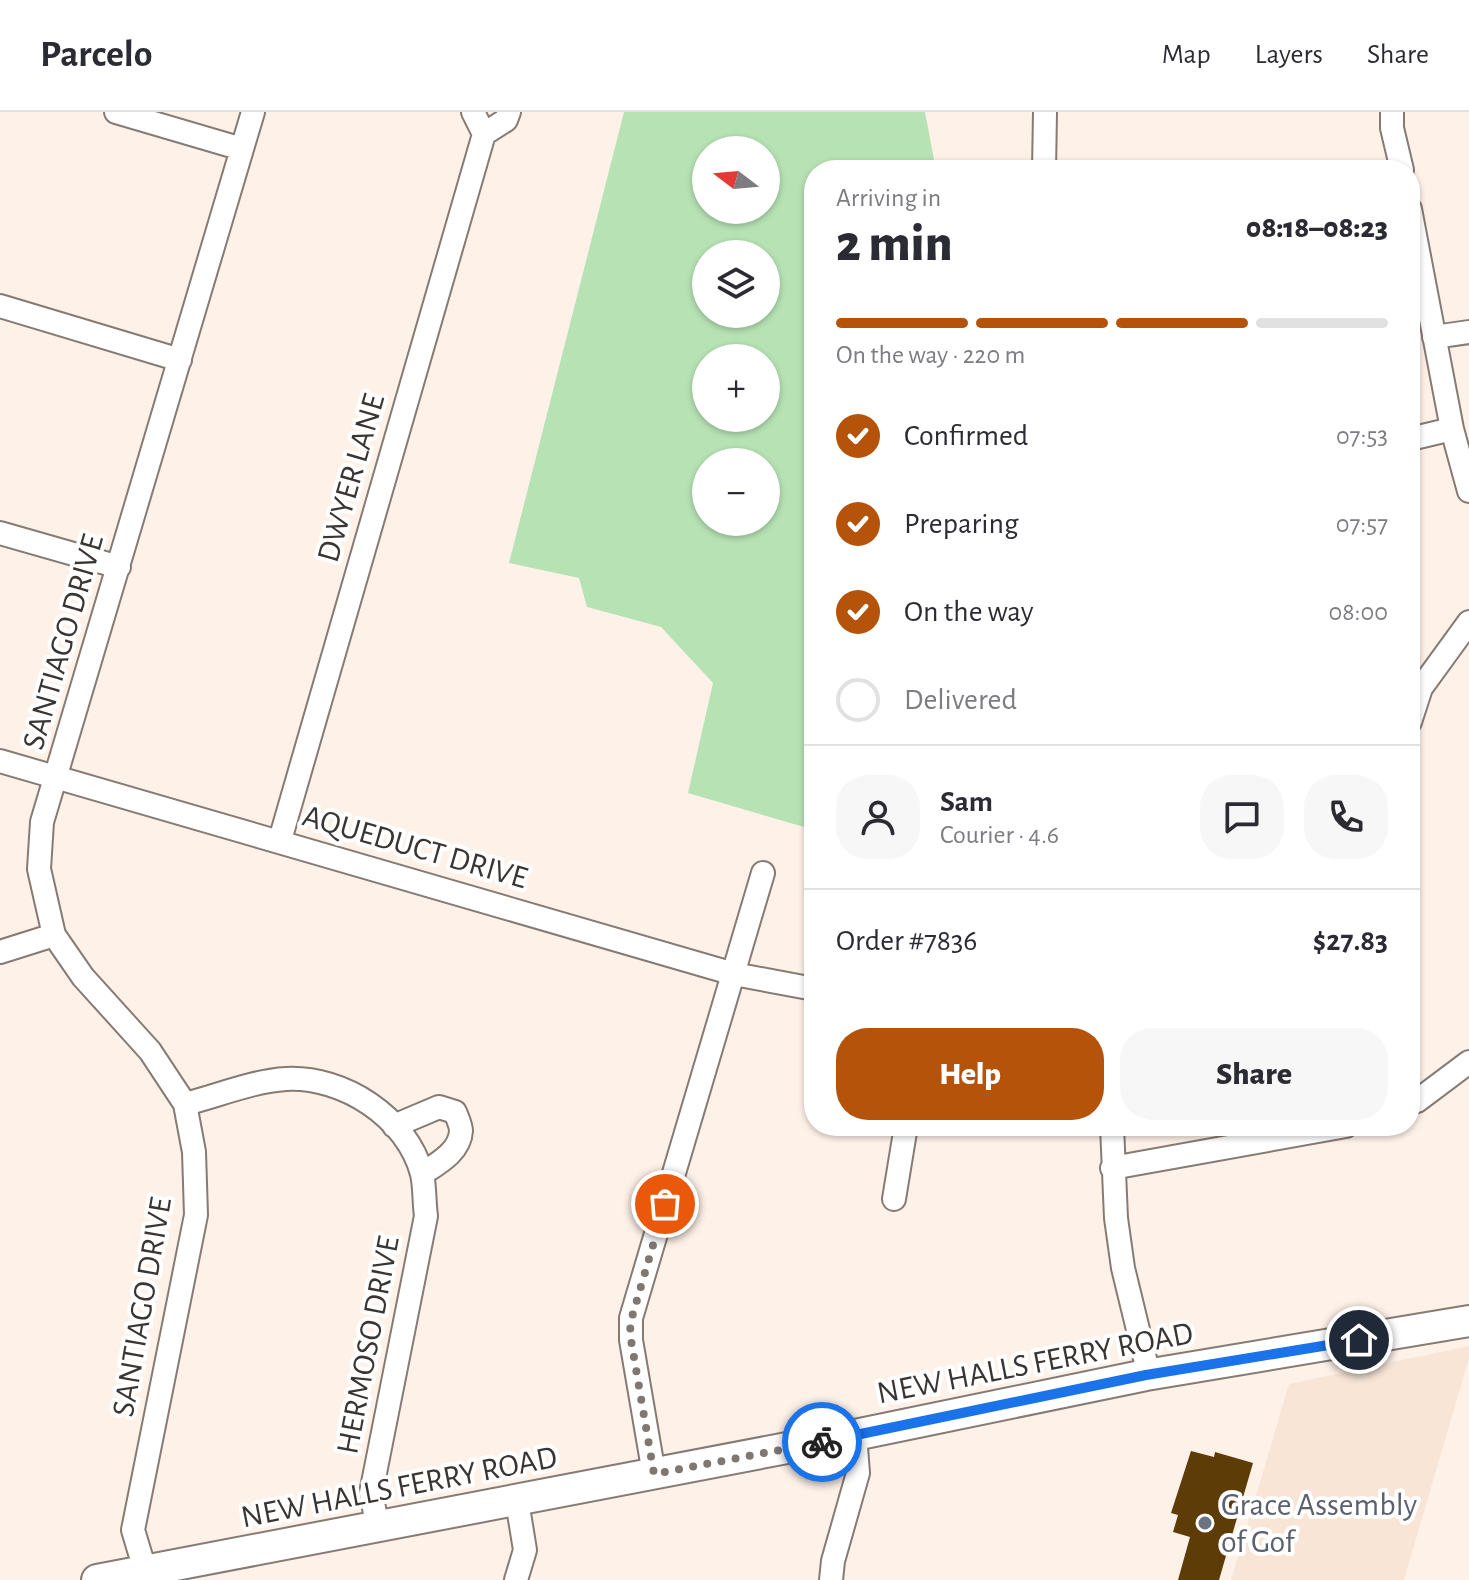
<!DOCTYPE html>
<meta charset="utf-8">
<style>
body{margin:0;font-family:"Alegreya Sans",sans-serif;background:#f7f7f7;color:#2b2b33;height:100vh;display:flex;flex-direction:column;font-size:30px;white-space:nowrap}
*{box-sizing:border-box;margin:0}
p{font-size:26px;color:#7c7c81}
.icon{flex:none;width:44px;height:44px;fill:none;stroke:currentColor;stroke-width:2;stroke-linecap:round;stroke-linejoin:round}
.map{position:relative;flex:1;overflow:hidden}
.details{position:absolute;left:804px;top:48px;width:616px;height:976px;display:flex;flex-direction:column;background:#fff;border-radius:32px;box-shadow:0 2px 6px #0004}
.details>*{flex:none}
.needle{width:52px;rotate:286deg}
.buttons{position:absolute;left:692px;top:24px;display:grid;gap:16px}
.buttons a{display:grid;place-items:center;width:88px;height:88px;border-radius:50%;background:#fff;box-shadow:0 2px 6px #0004;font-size:40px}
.pin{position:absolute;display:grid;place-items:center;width:68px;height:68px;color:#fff;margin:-34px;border:4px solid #fff;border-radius:50%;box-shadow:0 2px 8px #0007}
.courier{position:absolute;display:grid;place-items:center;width:80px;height:80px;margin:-40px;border:6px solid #1a73e8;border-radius:50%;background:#fff;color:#222;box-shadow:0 2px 10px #0007}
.headline em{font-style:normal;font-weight:800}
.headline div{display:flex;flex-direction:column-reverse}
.headline{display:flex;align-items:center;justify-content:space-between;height:136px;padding:0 32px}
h1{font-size:52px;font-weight:800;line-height:60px}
.bar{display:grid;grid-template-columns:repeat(4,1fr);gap:12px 8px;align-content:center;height:96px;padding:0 32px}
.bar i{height:10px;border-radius:6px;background:#e1e1e2}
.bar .on{background:#b45309}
.bar p{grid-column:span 4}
.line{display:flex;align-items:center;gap:20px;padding:0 32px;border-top:2px solid #e1e1e2}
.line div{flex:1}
.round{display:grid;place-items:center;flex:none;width:84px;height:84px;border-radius:32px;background:#f7f7f7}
ol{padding:0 32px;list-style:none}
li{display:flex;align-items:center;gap:24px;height:88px}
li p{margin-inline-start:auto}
li .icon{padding:8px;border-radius:50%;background:#b45309;color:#fff;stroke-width:4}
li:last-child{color:#7c7c81}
li i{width:44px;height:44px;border:4px solid #e1e1e2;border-radius:50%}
.cta{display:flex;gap:16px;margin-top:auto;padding:16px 32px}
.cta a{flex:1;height:92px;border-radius:32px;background:#b45309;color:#fff;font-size:32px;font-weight:800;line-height:92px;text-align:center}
.cta a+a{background:#f7f7f7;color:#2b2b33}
header{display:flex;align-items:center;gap:48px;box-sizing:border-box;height:112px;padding:0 40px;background:#fff;border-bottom:2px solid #e1e1e2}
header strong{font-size:38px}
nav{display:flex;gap:44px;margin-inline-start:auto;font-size:28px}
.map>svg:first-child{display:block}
.education{fill:#f9e5d6}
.green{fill:#b7e3b4;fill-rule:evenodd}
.building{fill:#5e3c08}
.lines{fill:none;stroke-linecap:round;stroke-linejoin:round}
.minor-casing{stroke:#867b74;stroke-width:26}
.major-casing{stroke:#867b74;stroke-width:34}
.minor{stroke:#fff;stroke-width:22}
.major{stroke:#fff;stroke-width:30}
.done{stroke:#7e7772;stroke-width:8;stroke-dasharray:0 14.4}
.route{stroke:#1a73e8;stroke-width:10}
.worship-dot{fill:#6b7280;stroke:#fff;stroke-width:3}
.labels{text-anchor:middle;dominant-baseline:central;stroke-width:8;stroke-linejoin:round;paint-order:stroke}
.street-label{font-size:32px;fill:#3a3532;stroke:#fff}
.worship-label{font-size:32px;fill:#5b616d;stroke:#fff;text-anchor:start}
</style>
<header>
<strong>Parcelo</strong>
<nav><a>Map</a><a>Layers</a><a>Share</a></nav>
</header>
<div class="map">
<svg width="1469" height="1468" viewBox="0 0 1469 1468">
<rect width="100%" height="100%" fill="#fdf1e8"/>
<path class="education" d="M1469 1234V1246L1404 1468H1231L1289 1272Z"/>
<path class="green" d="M624 0H925L936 58H814V718L688 681 713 571 661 515 587 495 579 466 509 451ZM706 38H766V98H706ZM706 142H766V202H706ZM706 246H766V306H706ZM706 350H766V410H706Z"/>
<path class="building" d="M1191 1339 1214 1345 1215 1340 1253 1351 1219 1468H1178L1190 1425 1173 1420 1178 1403 1171 1401Z"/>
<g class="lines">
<g class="minor-casing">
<path id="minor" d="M116 0 242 37
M1392 0V16L1402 58
M484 22 506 8 509 0
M1044 58 1045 0
M1410 97 1452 317 1469 379
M0 194 180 248
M1434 225 1469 220
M1410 327 1452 317
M0 421 119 455
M1410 610 1421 576 1469 510
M0 649 734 862 814 877
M280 728 484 22 473 0
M0 840 54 823
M1410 991 1417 989 1469 950
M185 992C217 984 253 969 286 967 343 964 407 1005 422 1062 425 1075 424 1091 426 1104L371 1381 378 1416
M394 1014 439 995 455 1000C457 1005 461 1013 461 1019 460 1040 437 1052 422 1062
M1112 1014 1116 1106 1123 1156 1149 1263
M1112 1056 1346 1014
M894 1087 906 1014
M654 1362 631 1228V1206L763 761
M148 1468 133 1418 196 1103 194 1040 185 992 150 939 83 865 54 823 39 757 42 710 253 0
M516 1468 525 1438 517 1389
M831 1468 833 1449 858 1361 855 1323"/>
</g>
<g class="major-casing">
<path id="major" d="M97 1468 855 1323 1146 1263 1469 1209"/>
</g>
<use href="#minor" class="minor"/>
<use href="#major" class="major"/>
</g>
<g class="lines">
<path class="done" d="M665 1092 630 1212 631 1228 654 1362 822 1330"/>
<path class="route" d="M822 1330 1146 1263 1359 1228"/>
</g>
<circle class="worship-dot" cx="1205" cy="1411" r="8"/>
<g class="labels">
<g class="street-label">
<text transform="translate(351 366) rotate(-74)">DWYER LANE</text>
<text transform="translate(63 530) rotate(-74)">SANTIAGO DRIVE</text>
<text transform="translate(415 735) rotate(16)">AQUEDUCT DRIVE</text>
<text transform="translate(142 1195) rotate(-80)">SANTIAGO DRIVE</text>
<text transform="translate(368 1233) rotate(-79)">HERMOSO DRIVE</text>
<text transform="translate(1035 1251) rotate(-11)">NEW HALLS FERRY ROAD</text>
<text transform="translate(399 1375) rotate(-11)">NEW HALLS FERRY ROAD</text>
</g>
<g class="worship-label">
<text x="1221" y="1393">Grace Assembly<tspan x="1221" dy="37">of Gof</tspan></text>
</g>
</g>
</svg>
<div class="buttons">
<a><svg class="needle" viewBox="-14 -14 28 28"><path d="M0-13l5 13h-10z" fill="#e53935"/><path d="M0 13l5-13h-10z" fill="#7c7c81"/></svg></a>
<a><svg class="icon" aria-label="layers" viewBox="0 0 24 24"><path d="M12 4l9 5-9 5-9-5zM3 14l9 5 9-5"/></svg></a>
<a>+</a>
<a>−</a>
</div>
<div class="pin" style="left:665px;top:1092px;background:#ea580c"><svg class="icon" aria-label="bag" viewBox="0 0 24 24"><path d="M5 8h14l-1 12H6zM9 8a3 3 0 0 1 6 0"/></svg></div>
<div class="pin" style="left:1359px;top:1228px;background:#1f2937"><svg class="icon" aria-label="home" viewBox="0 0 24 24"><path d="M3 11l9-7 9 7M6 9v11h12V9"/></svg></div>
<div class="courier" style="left:822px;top:1330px"><svg class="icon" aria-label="bike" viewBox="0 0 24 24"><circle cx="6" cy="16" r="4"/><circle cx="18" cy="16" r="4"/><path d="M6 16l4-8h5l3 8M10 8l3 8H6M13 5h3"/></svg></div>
<section class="details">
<div class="headline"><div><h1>2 min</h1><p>Arriving in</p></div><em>08:18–08:23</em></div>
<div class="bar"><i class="on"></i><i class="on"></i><i class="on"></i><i></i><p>On the way · 220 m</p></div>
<ol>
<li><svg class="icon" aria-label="check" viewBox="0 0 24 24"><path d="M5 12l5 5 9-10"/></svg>Confirmed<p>07:53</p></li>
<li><svg class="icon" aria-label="check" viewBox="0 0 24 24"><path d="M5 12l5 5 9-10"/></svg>Preparing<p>07:57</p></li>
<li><svg class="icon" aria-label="check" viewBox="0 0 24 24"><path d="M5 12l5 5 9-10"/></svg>On the way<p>08:00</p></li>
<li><i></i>Delivered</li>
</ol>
<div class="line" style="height:144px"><a class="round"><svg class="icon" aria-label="person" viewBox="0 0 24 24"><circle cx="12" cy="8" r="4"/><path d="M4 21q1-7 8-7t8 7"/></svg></a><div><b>Sam</b><p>Courier · 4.6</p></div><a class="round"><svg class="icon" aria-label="chat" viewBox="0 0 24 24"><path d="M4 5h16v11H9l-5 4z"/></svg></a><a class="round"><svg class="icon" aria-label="phone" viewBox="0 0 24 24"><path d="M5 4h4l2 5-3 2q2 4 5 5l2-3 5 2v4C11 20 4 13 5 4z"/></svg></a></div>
<div class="line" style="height:104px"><div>Order #7836</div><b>$27.83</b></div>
<div class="cta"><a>Help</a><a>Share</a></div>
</section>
</div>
